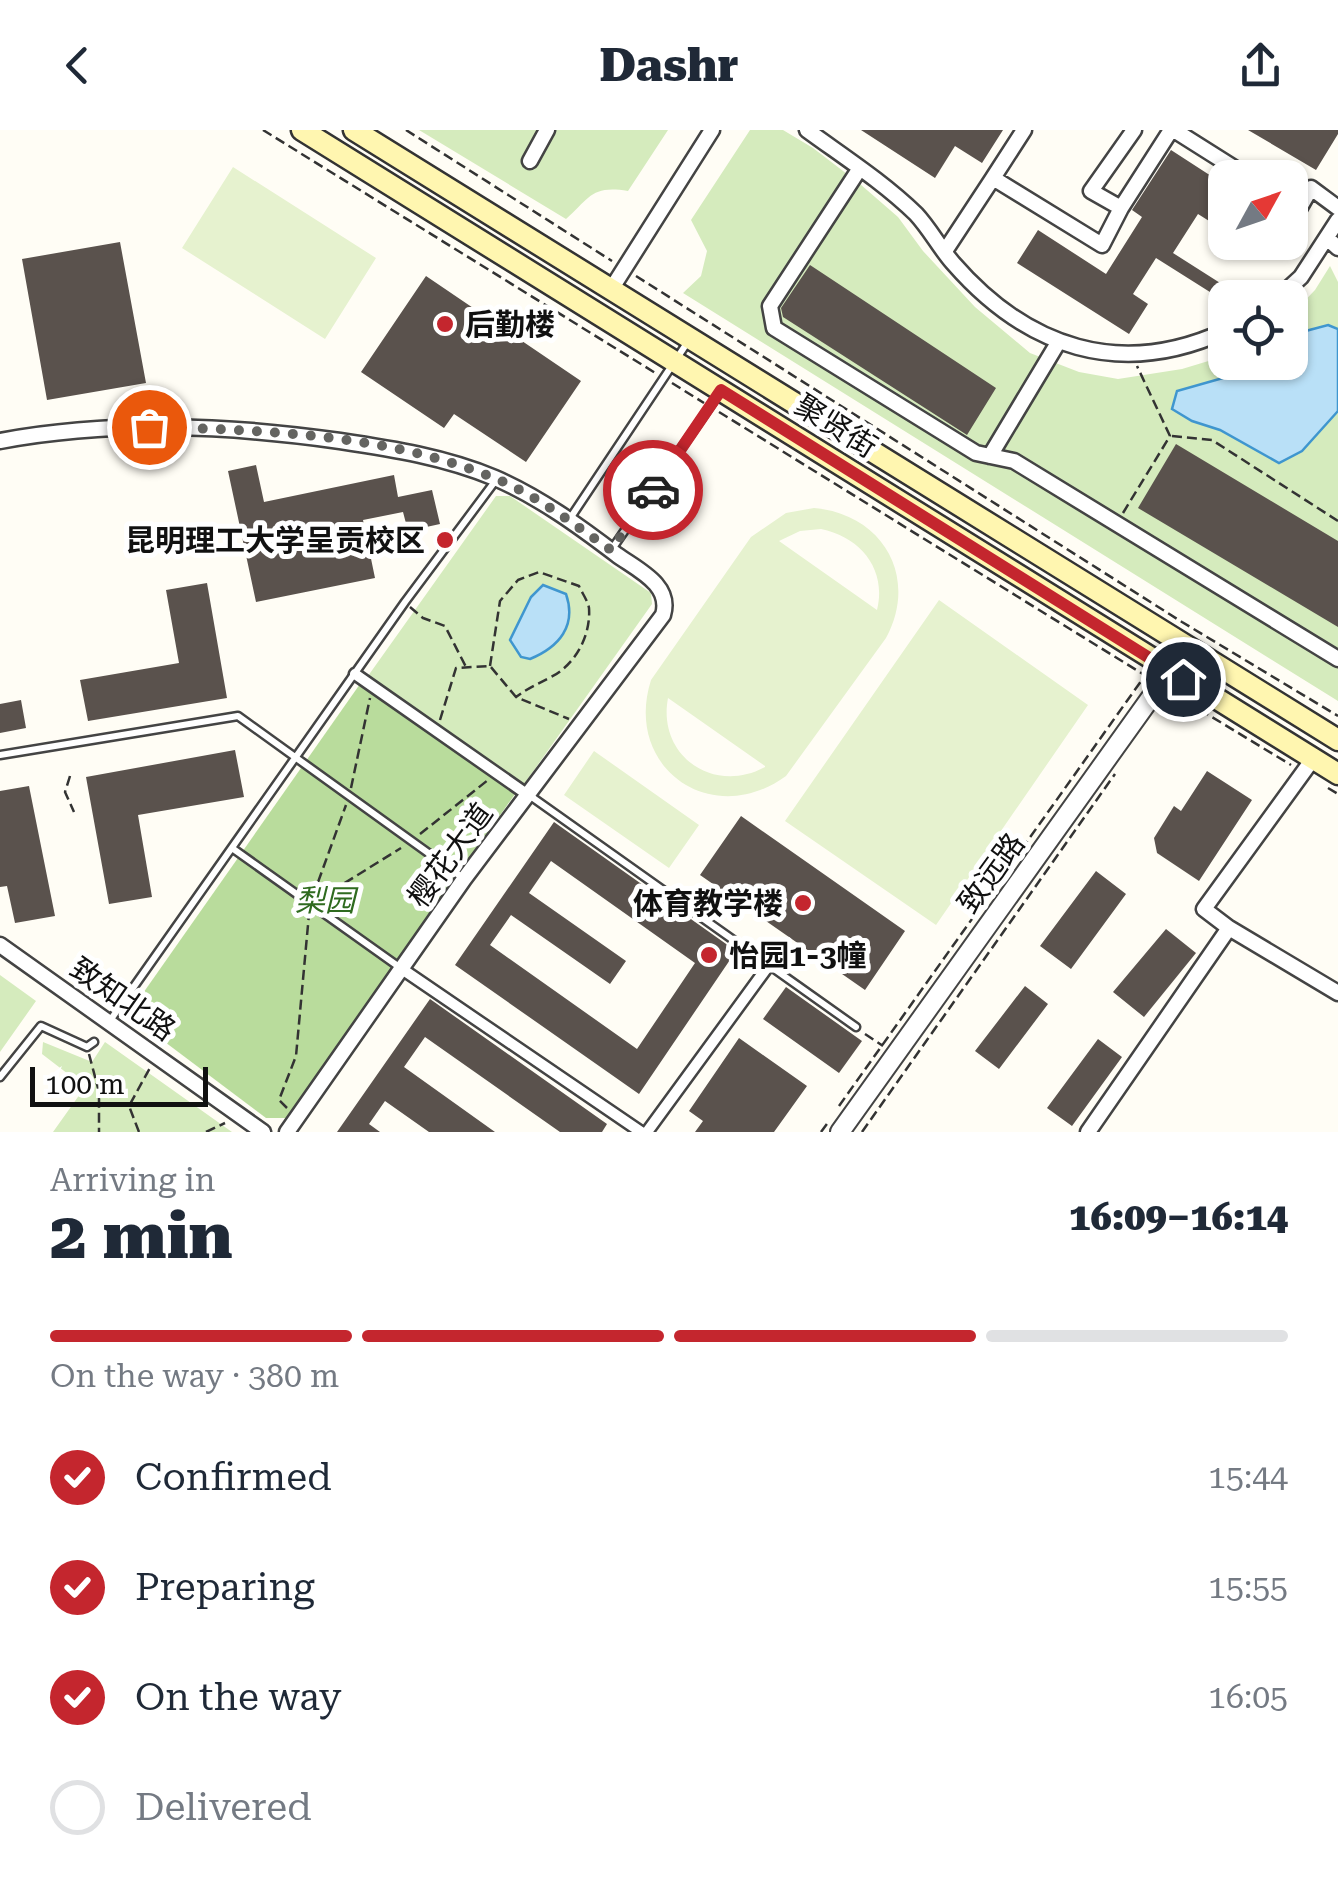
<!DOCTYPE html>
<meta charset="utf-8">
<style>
body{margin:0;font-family:"Roboto Serif","Noto Sans SC",serif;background:#f6f6f7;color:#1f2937;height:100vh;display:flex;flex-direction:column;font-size:38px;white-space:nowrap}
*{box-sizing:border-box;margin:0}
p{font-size:32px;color:#747a83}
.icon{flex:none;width:55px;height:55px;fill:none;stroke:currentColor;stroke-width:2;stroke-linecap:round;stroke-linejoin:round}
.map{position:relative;height:1002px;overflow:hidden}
.details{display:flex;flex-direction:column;background:#fff;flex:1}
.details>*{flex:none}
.needle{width:65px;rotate:50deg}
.tools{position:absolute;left:1208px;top:30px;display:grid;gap:20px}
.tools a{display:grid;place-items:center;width:100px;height:100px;border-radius:20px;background:#fff;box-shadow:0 2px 8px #0004;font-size:50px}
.scale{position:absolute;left:30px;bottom:25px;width:178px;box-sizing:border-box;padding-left:10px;border:5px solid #111;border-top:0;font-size:28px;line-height:35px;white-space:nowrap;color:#111;-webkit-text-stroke:8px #fff;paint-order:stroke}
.pin{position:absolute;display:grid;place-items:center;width:85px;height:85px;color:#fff;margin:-42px;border:5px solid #fff;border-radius:50%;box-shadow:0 2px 10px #0007}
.courier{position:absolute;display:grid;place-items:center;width:100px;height:100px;margin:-50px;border:8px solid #c4262e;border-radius:50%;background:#fff;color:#222;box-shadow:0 2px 12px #0007}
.head em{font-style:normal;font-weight:800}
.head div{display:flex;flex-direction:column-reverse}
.head{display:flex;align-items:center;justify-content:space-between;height:170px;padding:0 50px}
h1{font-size:65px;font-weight:800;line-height:75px}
.bar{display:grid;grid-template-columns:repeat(4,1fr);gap:15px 10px;align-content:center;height:120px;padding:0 50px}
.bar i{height:12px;border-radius:8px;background:#e0e1e3}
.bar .current{background:#c4262e}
.bar p{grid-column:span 4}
ol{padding:0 50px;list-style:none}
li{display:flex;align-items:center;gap:30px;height:110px}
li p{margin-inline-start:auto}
li .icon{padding:10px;border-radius:50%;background:#c4262e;color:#fff;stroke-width:4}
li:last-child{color:#747a83}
li i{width:55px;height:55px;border:5px solid #e0e1e3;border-radius:50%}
header{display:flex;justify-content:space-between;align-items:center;height:130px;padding:0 50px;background:#fff;font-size:45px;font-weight:800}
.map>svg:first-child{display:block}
.green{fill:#d5ebbd}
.forest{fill:#b9dc9c}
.pitch{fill:#e6f2cf;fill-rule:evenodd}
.water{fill:#b9e0f7;stroke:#3f96cf;stroke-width:2.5}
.building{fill:#5a524d;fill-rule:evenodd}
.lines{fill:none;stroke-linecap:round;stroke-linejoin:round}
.service-casing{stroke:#444;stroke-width:11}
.pedestrian-casing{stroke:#444;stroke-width:15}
.minor-casing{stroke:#444;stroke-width:19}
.tertiary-casing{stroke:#444;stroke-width:22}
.secondary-casing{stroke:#333;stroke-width:25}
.path{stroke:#333;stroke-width:2.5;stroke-dasharray:10 5;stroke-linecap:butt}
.service{stroke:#fff;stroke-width:6}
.pedestrian{stroke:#fff;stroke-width:10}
.minor{stroke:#fff;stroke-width:14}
.tertiary{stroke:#fff;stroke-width:18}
.secondary{stroke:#fff6b0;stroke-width:20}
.done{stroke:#646461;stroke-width:10;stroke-dasharray:0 18}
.route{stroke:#c4262e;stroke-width:12}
.poi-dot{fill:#c4262e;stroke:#fff;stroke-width:4}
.labels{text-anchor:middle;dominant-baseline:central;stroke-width:10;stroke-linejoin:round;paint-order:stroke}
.poi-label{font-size:30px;font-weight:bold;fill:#111;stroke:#fff;text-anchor:start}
.street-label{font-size:30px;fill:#111;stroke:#fff}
.park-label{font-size:30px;font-style:italic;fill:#2f6b1f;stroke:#fff}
</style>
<header><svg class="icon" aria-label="back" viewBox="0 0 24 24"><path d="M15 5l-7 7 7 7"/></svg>Dashr<svg class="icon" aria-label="share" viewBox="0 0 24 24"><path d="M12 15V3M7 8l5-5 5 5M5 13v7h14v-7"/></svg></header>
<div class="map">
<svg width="1338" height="1002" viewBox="0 0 1338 1002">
<rect width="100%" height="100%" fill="#fffdf5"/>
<path class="green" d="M419 0H668L628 61C591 55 590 68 566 89Z
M750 0H783L813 18 860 54 898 87 923 121 975 177 1030 223 1079 242 1118 249 1182 239 1225 226V232H1290V186L1315 160 1330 136 1338 152V571L683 163 701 146 707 121 691 90Z
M496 366H510L651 463 652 474 522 657 368 546Z
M0 845 36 871 0 922Z
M43 912 92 932 105 912 232 1002H53L85 957 42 924Z"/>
<path class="forest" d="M360 554 515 664 287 988H266L133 888 134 876Z"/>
<path class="pitch" d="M233 37 376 128 325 209 182 118Z
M814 378C883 384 919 447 886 508L786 646C712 700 623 638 651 550L751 407 786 383ZM821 399C861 407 887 440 877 480L779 411 800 401ZM668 568 765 636V637C714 665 657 626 668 568Z
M939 470 1088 575 936 795 785 691Z
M594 621 699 695 669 738 564 665Z"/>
<path class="water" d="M1328 195 1338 199V281L1302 321 1279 333 1220 300 1192 291 1172 279 1177 261 1251 240 1261 233 1290 232V211L1302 202Z
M543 455 566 464C577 496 559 517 530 529L521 527 510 510 531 467Z"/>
<path class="building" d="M861 0H1003L982 33 955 16 935 48Z
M1248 0H1338V4L1316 40Z
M1171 20 1225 55V101L1198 84 1173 123 1228 158 1221 169 1156 128 1133 164 1148 174 1129 204 1017 133 1038 100 1106 144 1142 87 1132 80Z
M120 112 146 253 47 270 22 129Z
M810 135 996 258 967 305 783 187 781 178Z
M426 146 581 251 526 332 454 284 444 298 361 242Z
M1176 314 1338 411V497L1138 378Z
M256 335 264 372 394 345 398 367 432 360 440 394 408 401 403 382 363 390 375 448 256 472 228 341Z
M207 453 227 568 88 591 80 550 179 533 166 460Z
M21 570 26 598 0 603V574Z
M235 620 244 667 138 685 152 767 109 774 86 647Z
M1207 641 1252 670 1199 751 1157 723 1154 708 1174 676 1181 681Z
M29 656 55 786 15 793 7 756 0 757V661Z
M741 686 905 801 865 860 700 745Z
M554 692 736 821 639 964 455 835ZM551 731 695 833 637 919 490 815 511 785 610 854 626 831 529 763Z
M1096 741 1126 764 1071 839 1040 816Z
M1166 799 1196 823 1144 887 1113 862Z
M1025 856 1048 874 999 939 975 921Z
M786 857 862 911 839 943 763 889Z
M430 869 607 994 602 1002H560L425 907 404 937 495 1002H429L385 971 369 994 380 1002H337Z
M739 908 807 956 774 1002H695L703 991 689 981Z
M1098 909 1122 927 1072 996 1047 978Z"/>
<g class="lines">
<g class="service-casing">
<path id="service" d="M569 390 687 213
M612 419 718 265
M0 625 238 586 463 748
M529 665 856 897
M232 718 402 839
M109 892 405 472 496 350
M0 947 41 896 87 917 94 912"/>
</g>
<g class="pedestrian-casing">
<path id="pedestrian" d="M355 544 528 665
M402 839 641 1002
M647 1002 769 835"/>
</g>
<g class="minor-casing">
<path id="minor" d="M807 0C844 27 883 52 916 84 930 99 939 117 953 133 1027 218 1120 249 1225 201
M1024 0 993 48 1102 115 1121 78 1091 61 1134 0
M1174 0 1250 48
M530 31 547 0
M860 38 770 176 774 198 976 323 1014 331 1338 529
M1290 73 1299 79 1311 58 1338 78
M1121 78 1171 0
M1327 108 1338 118
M945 121 993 48
M612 158 712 0
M1278 168 1301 147 1338 90
M0 311C113 290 227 295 340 311 393 319 445 327 495 348 539 367 579 396 617 425 638 440 672 455 663 485L464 749 287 1002
M990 326 1059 211
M1229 798 1338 863
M0 815 263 1002
M1088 1002 1229 798 1204 779 1313 629"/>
</g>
<g class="tertiary-casing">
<path id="tertiary" d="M840 1002 1187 517"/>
</g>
<g class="secondary-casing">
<path id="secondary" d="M302 0 1338 644
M354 0 1338 610"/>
</g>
<path class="path" d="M263 0 657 244
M406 0 612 131
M636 146 1182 492 1338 586
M672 253 704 273
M719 282 1146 546
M1172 306 1212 310 1338 391
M1123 383 1170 306 1137 236
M410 477 423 488 445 496 466 537
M490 536 500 471 518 450 539 442 579 456C582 463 588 471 589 478 591 506 575 535 551 547 538 554 528 558 516 567
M1174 564 1291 635
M440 590 456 538 490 536 516 567 569 589
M70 646 65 662 74 682
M351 658 370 568
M1328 658 1338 664
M420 704 488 650
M313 766 346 675
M319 769 401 718
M865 904 883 916
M89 924 99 962V1002
M839 976 1144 547
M287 978 279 970 296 926 309 784
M139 1002 129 976 151 936
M206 1002 225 993
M821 1002 829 991
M862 1002 1115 644"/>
<use href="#service" class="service"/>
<use href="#pedestrian" class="pedestrian"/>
<use href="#minor" class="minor"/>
<use href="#tertiary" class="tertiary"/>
<use href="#secondary" class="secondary"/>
</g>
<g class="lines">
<path class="done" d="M149 297C264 300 387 304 494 348 537 365 573 394 611 420L653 360"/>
<path class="route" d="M653 360 721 260 1183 549"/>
</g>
<g class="poi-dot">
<circle cx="445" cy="194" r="10"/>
<circle cx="445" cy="410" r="10"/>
<circle cx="803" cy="773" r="10"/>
<circle cx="709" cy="825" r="10"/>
</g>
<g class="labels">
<g class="poi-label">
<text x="465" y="194">后勤楼</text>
<text x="425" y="410" text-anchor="end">昆明理工大学呈贡校区</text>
<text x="783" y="773" text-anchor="end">体育教学楼</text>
<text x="729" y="825">怡园1-3幢</text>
</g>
<g class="street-label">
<text transform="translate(836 296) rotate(32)">聚贤街</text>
<text transform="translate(450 725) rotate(-54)">樱花大道</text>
<text transform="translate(991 743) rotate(-54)">致远路</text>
<text transform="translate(123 869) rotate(35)">致知北路</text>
</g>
<g class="park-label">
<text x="325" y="770">梨园</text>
</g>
</g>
</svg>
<div class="tools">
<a><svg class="needle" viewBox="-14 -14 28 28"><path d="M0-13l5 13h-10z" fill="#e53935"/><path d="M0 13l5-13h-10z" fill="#747a83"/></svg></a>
<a><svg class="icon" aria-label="locate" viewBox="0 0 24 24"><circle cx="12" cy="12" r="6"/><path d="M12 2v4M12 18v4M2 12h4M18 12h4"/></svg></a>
</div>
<div class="scale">100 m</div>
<div class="pin" style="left:149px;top:297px;background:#ea580c"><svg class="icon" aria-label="bag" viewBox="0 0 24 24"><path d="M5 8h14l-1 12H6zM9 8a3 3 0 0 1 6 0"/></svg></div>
<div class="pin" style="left:1183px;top:549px;background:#1f2937"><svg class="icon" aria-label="home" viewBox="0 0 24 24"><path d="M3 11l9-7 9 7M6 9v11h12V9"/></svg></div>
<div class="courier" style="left:653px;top:360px"><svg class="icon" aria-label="car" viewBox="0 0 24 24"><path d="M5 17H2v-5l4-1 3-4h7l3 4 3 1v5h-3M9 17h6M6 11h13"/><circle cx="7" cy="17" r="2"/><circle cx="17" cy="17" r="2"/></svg></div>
</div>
<section class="details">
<div class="head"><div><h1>2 min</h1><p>Arriving in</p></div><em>16:09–16:14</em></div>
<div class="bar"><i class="current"></i><i class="current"></i><i class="current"></i><i></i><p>On the way · 380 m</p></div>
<ol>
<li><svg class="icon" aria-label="check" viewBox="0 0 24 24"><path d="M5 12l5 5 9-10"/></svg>Confirmed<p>15:44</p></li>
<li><svg class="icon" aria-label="check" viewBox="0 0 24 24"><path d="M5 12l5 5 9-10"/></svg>Preparing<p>15:55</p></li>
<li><svg class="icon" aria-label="check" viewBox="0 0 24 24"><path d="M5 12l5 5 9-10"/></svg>On the way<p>16:05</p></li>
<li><i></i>Delivered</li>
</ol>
</section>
